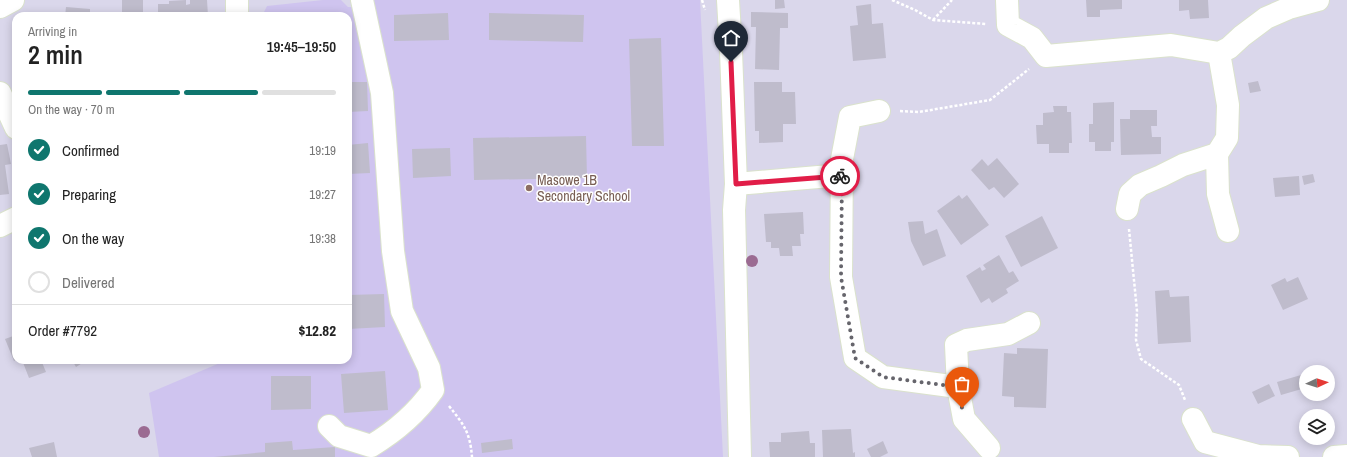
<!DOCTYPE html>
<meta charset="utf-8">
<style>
body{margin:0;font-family:"Archivo Narrow",sans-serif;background:#f6f6f6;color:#222;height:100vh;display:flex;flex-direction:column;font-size:15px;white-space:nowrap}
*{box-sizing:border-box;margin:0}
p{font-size:13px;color:#767676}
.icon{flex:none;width:22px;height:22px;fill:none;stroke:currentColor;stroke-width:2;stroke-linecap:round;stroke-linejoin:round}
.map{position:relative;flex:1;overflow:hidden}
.drawer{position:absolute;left:12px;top:12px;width:340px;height:352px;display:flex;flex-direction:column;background:#fff;border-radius:12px;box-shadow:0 2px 10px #0003}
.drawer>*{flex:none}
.needle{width:26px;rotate:86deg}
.controls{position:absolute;left:1299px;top:365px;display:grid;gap:8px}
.controls a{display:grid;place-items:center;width:36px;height:36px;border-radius:50%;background:#fff;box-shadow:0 2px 10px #0003;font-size:20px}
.pin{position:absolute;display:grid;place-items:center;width:34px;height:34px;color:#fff;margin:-41px -17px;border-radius:50% 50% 50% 0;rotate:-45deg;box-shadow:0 0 4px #0007}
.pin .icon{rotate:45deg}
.courier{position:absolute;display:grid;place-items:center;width:40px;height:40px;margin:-20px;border:3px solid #e11d48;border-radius:50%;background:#fff;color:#222;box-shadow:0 1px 5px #0007}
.overview em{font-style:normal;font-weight:600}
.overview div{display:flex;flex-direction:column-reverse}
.overview{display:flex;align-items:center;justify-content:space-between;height:68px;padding:0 16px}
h1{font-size:26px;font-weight:600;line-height:30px}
.bar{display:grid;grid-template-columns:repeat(4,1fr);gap:6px 4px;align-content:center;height:48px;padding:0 16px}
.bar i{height:5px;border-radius:3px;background:#e0e0e0}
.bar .current{background:#0f766e}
.bar p{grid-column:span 4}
.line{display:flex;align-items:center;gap:10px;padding:0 16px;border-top:1px solid #e0e0e0}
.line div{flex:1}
ol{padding:0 16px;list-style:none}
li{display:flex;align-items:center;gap:12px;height:44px}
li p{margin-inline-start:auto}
li .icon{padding:4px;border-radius:50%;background:#0f766e;color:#fff;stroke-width:4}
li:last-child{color:#767676}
li i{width:22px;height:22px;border:2px solid #e0e0e0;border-radius:50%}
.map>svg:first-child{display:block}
.education{fill:#cfc4ef}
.building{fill:#bfbccc}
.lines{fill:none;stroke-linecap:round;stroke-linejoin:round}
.minor-casing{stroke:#dae2cc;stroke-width:24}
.path{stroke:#fff;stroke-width:2.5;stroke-dasharray:3 2;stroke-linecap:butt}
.minor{stroke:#fff;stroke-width:22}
.tree{fill:#9b6b92}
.done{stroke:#66656c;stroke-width:4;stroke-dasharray:0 7.2}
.route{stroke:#e11d48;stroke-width:5}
.education-dot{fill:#8d6e63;stroke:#fff;stroke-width:1.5}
.labels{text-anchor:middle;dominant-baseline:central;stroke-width:3;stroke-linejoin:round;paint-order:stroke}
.education-label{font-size:14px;fill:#785e54;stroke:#fff;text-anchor:start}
</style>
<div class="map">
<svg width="1347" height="457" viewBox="0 0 1347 457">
<rect width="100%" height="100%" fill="#dad7eb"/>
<path class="education" d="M323 0H341L348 7H366L373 0H700L723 457H159L149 393 227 360H348V16H262L267 6Z"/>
<path class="building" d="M122 0H143V16H122Z
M186 0V5L190 4V0H207L208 16H158V4H169V1Z
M775 0H784L785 8 775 9Z
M1086 0H1122V9L1100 10V17H1087Z
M1179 0H1208L1209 18 1190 19 1189 10 1179 11Z
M871 4 872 24 883 23 886 58 853 61 850 26 858 25 856 6Z
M66 7 90 9V16H65Z
M751 12 788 13V28H780L779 70 755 69 756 27H751Z
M448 13 449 40 394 41V15Z
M489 13 584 15 583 42 489 40Z
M661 38 664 146H632L629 39Z
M1258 81 1261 91 1250 93 1248 83Z
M348 82H367L368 111 348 112Z
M754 82H782V92H795L796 124H783V142L759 143V131H755Z
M1114 102V142H1111V151H1095V142H1089V124H1093V103Z
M1053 106H1067V112H1071L1072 143H1069V153H1049V144H1037L1036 125H1043V113L1054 112Z
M1130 110H1157V126H1151L1152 137H1161V154L1121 155 1120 119H1130Z
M586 136 587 178 474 180 473 138Z
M368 143 370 173 348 174V145Z
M7 144 11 164 5 165 9 194 0 195V145Z
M450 148 451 176 413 178 412 149Z
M997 158 1019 184 1004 198 994 187 989 190 971 170 982 159 988 166Z
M1313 174 1315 182 1304 185 1302 176Z
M1299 176 1300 195 1275 197 1273 178Z
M959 195 962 199 967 195 989 225 961 245 937 211Z
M803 212 804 234H800L801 246H792L793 256H780L779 248H771V242H766L764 214Z
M1042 216 1058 248 1021 267 1005 236Z
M923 221 925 234 937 229 946 256 923 266 911 241 908 222Z
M999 255 1009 273 1013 271 1019 281 1006 289 1008 293 992 303 989 298 981 303 966 276 980 267 982 271 986 269 983 265Z
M1298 277 1308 299 1283 310 1271 285 1285 278 1287 282Z
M1169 290 1170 297 1189 296 1191 342 1158 344 1155 291Z
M384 294 385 327 348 329V295Z
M16 335V360L14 361 5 339Z
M1017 348 1048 349 1046 408 1014 407V397L1002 396 1004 353 1017 354Z
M22 360H41L46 372 29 378Z
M72 360H87L76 367Z
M385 371 388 410 344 413 341 374Z
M1301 375 1305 388 1281 395 1277 382Z
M271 376H311V409L271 410Z
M1269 384 1275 396 1258 404 1252 392Z
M851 429 853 453 855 452V457H823L822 430Z
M809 431 810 443H815V457H770L769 442H781V433Z
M512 439 513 449 482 453 481 443Z
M292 441 293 450 335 447V457H214L265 452V443Z
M883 441 888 453 880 457H871L867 449Z
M54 442 57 457H32L29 448Z"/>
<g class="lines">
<g class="minor-casing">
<path id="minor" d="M728 0 731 51 736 184 734 210 740 457
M1007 0 1008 25 1032 38 1046 56 1171 45 1219 53 1229 48 1242 36 1266 18 1289 8 1318 0
M0 7 13 0
M237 16V0
M0 93 16 128
M879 111 850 117 842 159 841 277 855 358 883 377 958 387
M1217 154 1218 194 1228 231
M736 184 842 175
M1127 209 1130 194 1140 185 1161 176 1183 165 1217 154 1227 138 1228 105 1219 53
M0 226 16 218
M1193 419 1205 442 1258 456 1288 457
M329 426 339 436 371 446C396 431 416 414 433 390L429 368 402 311 393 251 382 93 362 0
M989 448 964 419 958 387 956 345 967 340 1008 334 1029 323
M1334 457 1347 456"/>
</g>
<path class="path" d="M702 0 705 10
M892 0 915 10 933 20 986 24
M933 20 952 0
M900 111 919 112 990 100 1029 69
M1129 229 1137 311 1136 340 1141 359 1179 385 1185 400
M449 406C464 425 470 432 472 457"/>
<use href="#minor" class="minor"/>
</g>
<g class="tree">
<circle cx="752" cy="261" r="6"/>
<circle cx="144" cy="432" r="6"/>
</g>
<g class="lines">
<path class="done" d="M840 176 842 175 841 277 855 358 883 377 958 387 962 408"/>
<path class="route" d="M731 62 736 184 840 176"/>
</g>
<circle class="education-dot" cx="529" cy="188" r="4"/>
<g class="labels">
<g class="education-label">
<text x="537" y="180">Masowe 1B<tspan x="537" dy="16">Secondary School</tspan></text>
</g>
</g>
</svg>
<div class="controls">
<a><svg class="needle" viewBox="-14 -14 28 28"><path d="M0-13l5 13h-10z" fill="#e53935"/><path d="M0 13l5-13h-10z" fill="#767676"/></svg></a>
<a><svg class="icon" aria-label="layers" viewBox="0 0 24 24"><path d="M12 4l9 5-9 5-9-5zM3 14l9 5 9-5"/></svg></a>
</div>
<div class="pin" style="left:962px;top:408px;background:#ea580c"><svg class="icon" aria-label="bag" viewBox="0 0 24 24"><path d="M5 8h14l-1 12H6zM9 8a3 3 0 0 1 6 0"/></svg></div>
<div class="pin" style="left:731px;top:62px;background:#1f2937"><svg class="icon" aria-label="home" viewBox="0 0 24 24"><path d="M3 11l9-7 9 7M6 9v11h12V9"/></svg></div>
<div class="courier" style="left:840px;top:176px"><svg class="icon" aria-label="bike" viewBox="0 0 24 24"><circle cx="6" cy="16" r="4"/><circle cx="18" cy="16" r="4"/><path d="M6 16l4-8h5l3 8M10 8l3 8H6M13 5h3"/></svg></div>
<section class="drawer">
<div class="overview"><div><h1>2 min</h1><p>Arriving in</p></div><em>19:45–19:50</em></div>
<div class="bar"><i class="current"></i><i class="current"></i><i class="current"></i><i></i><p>On the way · 70 m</p></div>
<ol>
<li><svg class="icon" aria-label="check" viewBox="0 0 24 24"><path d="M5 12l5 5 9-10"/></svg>Confirmed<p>19:19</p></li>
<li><svg class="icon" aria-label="check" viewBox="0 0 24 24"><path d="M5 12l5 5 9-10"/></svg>Preparing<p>19:27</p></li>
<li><svg class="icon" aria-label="check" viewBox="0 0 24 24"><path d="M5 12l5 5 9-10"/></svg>On the way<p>19:38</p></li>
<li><i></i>Delivered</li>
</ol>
<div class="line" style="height:52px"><div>Order #7792</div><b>$12.82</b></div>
</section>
</div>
